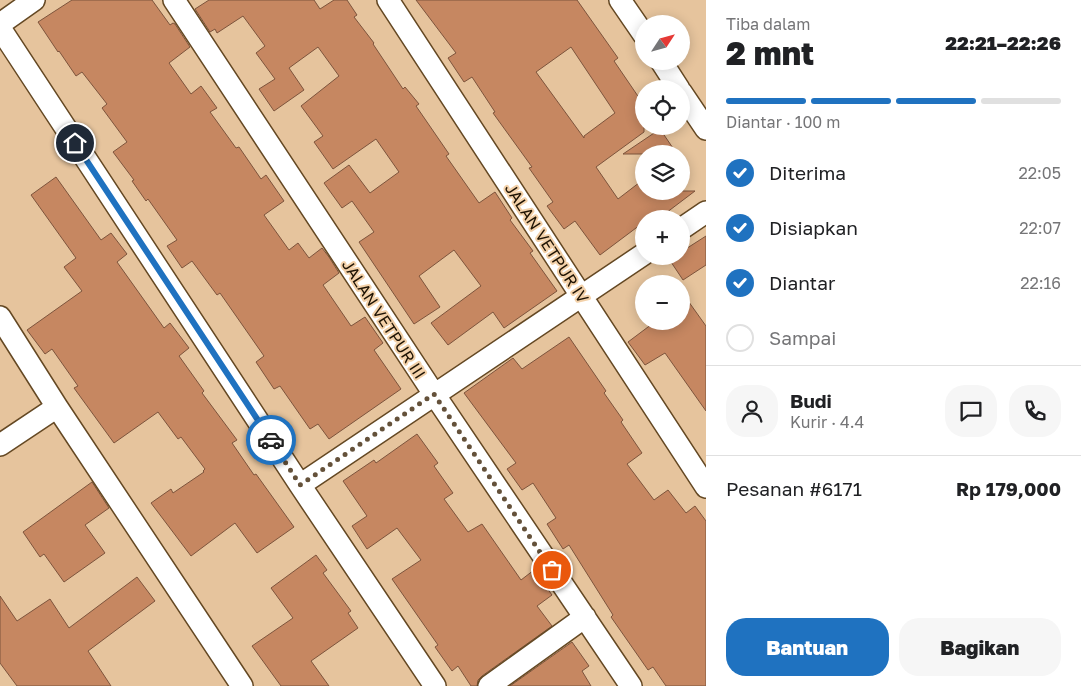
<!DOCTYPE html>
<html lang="id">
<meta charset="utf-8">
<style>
body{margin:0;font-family:"Golos Text",sans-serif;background:#f6f6f6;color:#202124;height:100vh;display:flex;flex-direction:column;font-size:19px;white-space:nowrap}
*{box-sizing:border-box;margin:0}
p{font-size:16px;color:#757577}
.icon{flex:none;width:28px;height:28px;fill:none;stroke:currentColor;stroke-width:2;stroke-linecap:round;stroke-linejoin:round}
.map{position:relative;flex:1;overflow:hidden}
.panel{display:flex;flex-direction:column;background:#fff;width:375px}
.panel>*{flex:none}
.needle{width:32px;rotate:54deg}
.buttons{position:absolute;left:635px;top:15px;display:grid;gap:10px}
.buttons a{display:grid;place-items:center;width:55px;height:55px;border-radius:50%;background:#fff;box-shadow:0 2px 12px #0003;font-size:25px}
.pin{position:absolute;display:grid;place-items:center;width:42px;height:42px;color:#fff;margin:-21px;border:2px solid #fff;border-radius:50%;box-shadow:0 1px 5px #0007}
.courier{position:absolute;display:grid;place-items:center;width:50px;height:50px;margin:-25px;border:4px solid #1f72c0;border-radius:50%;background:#fff;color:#222;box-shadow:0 1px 6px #0007}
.summary em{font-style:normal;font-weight:800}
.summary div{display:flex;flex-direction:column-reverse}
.summary{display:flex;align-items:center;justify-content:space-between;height:85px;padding:0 20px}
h1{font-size:32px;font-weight:800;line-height:38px}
.bar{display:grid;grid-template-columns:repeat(4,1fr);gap:8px 5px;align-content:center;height:60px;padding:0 20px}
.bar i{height:6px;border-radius:4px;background:#e0e0e0}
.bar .current{background:#1f72c0}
.bar p{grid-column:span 4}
.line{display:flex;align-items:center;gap:12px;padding:0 20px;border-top:1px solid #e0e0e0}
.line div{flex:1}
.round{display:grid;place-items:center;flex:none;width:52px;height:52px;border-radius:20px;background:#f6f6f6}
ol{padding:0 20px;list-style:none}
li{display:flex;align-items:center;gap:15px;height:55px}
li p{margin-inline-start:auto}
li .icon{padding:5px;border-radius:50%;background:#1f72c0;color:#fff;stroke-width:4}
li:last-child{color:#757577}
li i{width:28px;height:28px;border:2px solid #e0e0e0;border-radius:50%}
.button{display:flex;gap:10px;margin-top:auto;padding:10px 20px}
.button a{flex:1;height:58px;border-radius:20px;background:#1f72c0;color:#fff;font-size:20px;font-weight:800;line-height:58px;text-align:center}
.button a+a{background:#f6f6f6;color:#202124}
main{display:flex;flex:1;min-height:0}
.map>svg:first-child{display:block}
.building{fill:#c68761;stroke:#7d543c;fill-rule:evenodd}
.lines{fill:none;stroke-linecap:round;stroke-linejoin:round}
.minor-casing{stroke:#644823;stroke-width:24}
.minor{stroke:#fff;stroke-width:21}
.done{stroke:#64513a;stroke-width:5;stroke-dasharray:0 9}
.route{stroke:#1f72c0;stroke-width:6}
.labels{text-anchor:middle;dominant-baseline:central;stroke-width:4;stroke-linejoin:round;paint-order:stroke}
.street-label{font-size:16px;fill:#1e1304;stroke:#f3d1a9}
</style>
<main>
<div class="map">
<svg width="706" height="686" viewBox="0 0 706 686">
<rect width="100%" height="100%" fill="#e6c49d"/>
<path class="building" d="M72 0H152L170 25 173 23 175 24 190 47 169 63 191 94 201 86 217 108 210 112 236 148 239 147 261 179 266 175 284 201 264 215 289 250 298 243 309 258 322 248 329 257 339 273 323 285 351 326 365 317 383 343 374 350 401 389 329 439 318 424 310 429 280 386 274 389 256 362 264 356 220 293 217 295 192 261 182 268 167 246 177 240 148 199 146 201 132 181 134 180 113 152 127 142 102 108 107 104 82 72 76 76 59 51 58 52 38 22Z
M209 0H314L320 9 334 0H347L357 15 354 17 374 43 373 44 403 89 405 87 419 104 416 106 449 154 446 156 479 203 495 192 512 218 510 220 533 251 530 253 557 291 504 328 493 312 448 345 431 323 481 286 454 250 419 276 440 307 414 324 359 242 374 232 352 201 342 208 324 183 349 165 370 193 399 172 376 139 333 169 314 142 323 136 301 106 339 76 318 47 289 68 304 90 274 111 259 89 275 79 256 53 265 46 243 16 217 33 215 29 210 32 195 9Z
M416 0H577L618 58 614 61 644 105V132L596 167 618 199 644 179V191H695L658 219H644V222L600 255 575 221 564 229 547 206 553 202 529 168 532 167 493 113 495 112 472 77 464 82 448 58 456 53ZM571 47 615 113 584 136V138L536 72Z
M660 129 677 154H623Z
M56 177 101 240 111 233 127 254 117 262 164 328 170 323 189 348 179 356 204 391 202 393 237 440 232 443 254 475 256 474 294 527 257 553 235 523 191 556 151 503 171 489 173 493 204 472 203 471 205 469 181 437 178 439 158 412 114 443 74 388 78 386 52 349 45 354 27 330 82 291 64 267 76 258 31 195Z
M706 236V265L683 280 669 259 674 256H681V252Z
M681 291 706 326V411L665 353 645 365 628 342 656 321H681Z
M569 337 606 391 604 393 623 420 621 422 642 453 627 464 654 500 668 490 686 513 695 506 706 521V686H666L653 667 648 670 611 617 613 615 569 545 563 549 547 524 556 518 533 483 522 490 507 469 516 463 464 393 513 358 522 369Z
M417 434 438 463 434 466 453 493 444 499 468 532 482 524 521 580 534 570 552 595 537 606 552 626 482 676 478 680 477 686H471L458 666 452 671 435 647 438 645 392 579 421 560 397 528 367 549 352 526 367 516 343 481 374 460 376 463Z
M92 482 109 508 85 525 105 553 64 582 44 554 40 557 23 532Z
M316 555 327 570 323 573 351 611 348 613 358 628 311 661 329 686H281L252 646 293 618 271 588Z
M137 577 155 601 88 651 111 686H17L0 663V596L17 621 50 599 69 628Z
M572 642 589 666 582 671 591 686H510Z"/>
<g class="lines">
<g class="minor-casing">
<path id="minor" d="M174 0 434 394 631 686
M388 0 706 487
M620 0 644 35
M0 24 34 0
M0 28 300 485 435 686
M661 61 679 89
M681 92 706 129
M681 229 706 212
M0 317 57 407 242 686
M0 445 57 407
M300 485 644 254
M489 686 585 617"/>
</g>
<use href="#minor" class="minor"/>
</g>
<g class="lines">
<path class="done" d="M271 440 300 485 434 394 552 570"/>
<path class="route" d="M75 143 271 440"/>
</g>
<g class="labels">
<g class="street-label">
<text transform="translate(547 243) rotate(57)">JALAN VETPUR IV</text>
<text transform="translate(384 319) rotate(57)">JALAN VETPUR III</text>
</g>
</g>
</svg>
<div class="buttons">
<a><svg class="needle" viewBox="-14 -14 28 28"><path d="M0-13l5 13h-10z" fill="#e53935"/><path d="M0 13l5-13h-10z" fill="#757577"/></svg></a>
<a><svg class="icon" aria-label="locate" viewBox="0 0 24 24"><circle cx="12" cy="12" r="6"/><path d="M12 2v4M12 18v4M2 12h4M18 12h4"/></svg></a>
<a><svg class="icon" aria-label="layers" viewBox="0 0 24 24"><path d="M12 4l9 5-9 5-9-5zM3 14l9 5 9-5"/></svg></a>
<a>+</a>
<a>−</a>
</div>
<div class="pin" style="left:552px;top:570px;background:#ea580c"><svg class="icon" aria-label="bag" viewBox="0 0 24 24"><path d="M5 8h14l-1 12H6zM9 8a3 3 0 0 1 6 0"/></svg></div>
<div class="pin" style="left:75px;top:143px;background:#1f2937"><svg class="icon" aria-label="home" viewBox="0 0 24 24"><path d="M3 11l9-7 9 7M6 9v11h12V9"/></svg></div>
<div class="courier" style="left:271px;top:440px"><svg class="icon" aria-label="car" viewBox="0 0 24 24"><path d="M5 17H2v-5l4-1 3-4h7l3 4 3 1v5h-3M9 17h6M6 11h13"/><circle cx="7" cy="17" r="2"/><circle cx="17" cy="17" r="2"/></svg></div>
</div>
<section class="panel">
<div class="summary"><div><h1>2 mnt</h1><p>Tiba dalam</p></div><em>22:21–22:26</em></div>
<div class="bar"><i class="current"></i><i class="current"></i><i class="current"></i><i></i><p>Diantar · 100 m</p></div>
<ol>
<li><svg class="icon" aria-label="check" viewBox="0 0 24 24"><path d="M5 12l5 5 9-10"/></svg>Diterima<p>22:05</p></li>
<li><svg class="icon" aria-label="check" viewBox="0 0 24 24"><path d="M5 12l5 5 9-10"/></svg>Disiapkan<p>22:07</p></li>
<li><svg class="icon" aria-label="check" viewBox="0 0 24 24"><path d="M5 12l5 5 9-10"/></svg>Diantar<p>22:16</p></li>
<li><i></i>Sampai</li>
</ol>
<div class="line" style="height:90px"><a class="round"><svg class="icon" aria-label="person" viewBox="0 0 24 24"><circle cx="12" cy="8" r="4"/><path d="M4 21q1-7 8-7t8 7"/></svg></a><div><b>Budi</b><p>Kurir · 4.4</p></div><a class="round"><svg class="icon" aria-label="chat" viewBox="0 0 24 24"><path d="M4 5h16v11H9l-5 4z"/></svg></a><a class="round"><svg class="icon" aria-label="phone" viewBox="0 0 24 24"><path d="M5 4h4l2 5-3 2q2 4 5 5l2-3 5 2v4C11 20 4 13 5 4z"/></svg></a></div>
<div class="line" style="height:65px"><div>Pesanan #6171</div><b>Rp 179,000</b></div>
<div class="button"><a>Bantuan</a><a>Bagikan</a></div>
</section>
</main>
